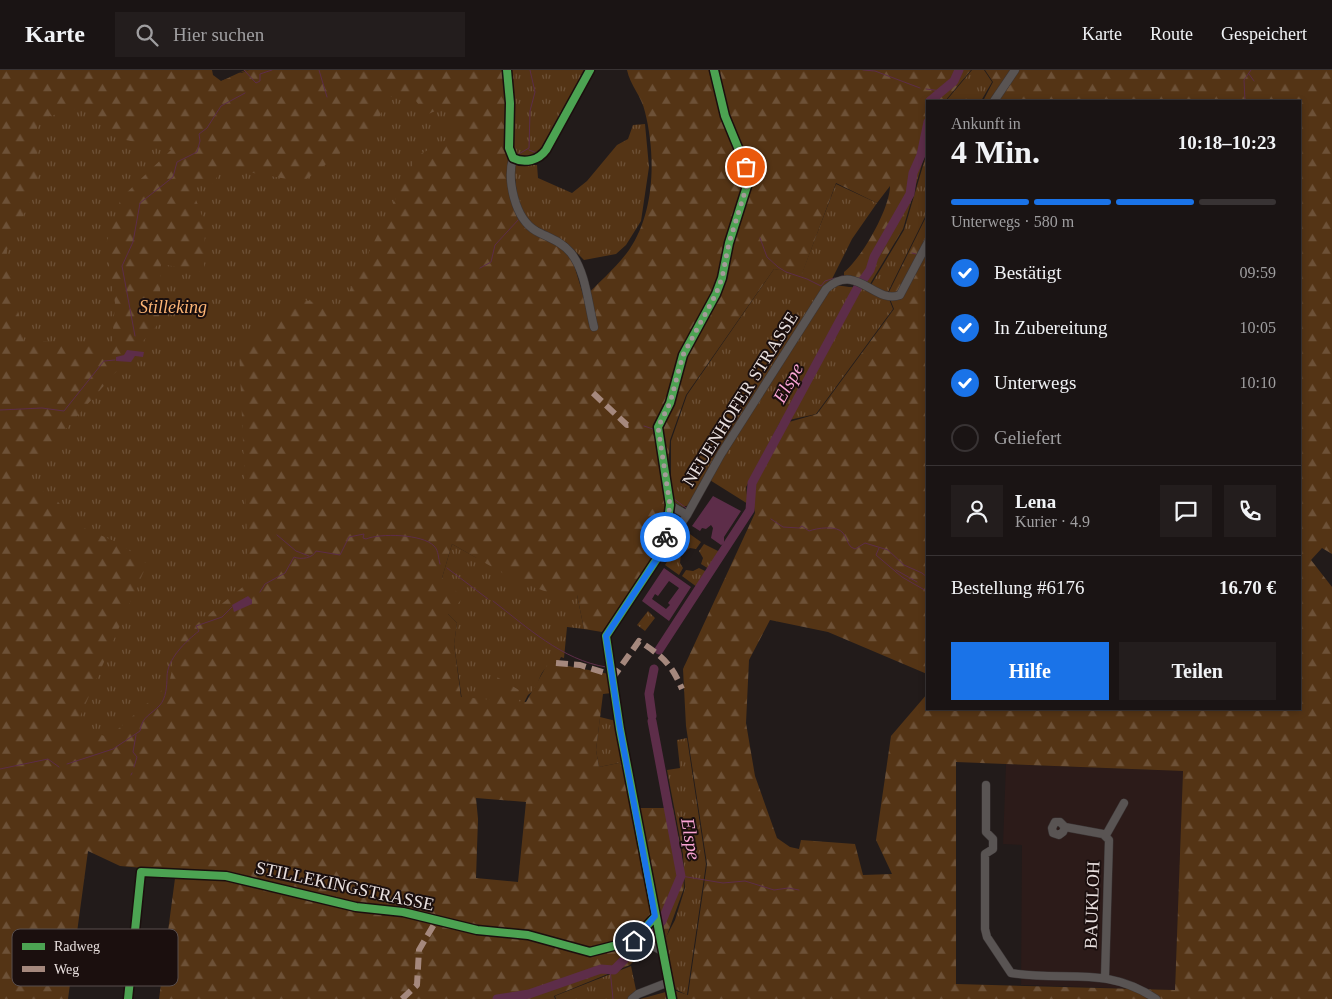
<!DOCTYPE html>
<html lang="de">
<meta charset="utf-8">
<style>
body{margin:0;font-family:"Times New Roman",serif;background:#231d1d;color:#f1f3f6;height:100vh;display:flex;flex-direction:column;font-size:19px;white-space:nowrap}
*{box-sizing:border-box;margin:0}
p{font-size:16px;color:#9f9ea0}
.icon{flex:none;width:28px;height:28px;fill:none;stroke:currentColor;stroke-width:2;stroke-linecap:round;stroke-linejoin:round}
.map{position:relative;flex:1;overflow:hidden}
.sheet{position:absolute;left:926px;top:30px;width:375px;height:610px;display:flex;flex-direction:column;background:#1a1414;border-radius:0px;box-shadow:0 2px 8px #0003,0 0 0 1px #383334}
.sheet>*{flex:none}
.pin{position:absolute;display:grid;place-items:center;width:42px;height:42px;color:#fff;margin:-21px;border:2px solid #fff;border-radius:50%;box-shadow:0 1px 5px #0007}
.courier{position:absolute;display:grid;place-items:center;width:50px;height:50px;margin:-25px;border:4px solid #1a73e8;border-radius:50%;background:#fff;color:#222;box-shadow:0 1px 6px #0007}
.overview em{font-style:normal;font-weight:700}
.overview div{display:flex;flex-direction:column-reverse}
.overview{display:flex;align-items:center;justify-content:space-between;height:85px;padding:0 25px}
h1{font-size:32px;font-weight:700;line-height:38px}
.bar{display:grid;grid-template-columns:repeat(4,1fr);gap:8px 5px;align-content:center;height:60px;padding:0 25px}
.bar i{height:6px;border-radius:4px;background:#383334}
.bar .active{background:#1a73e8}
.bar p{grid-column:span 4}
.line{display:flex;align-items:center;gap:12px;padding:0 25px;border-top:1px solid #383334}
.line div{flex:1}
.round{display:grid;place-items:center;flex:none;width:52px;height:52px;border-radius:0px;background:#231d1d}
ol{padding:0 25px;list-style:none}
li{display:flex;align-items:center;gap:15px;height:55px}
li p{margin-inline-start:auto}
li .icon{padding:5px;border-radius:50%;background:#1a73e8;color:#fff;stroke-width:4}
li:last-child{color:#9f9ea0}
li i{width:28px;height:28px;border:2px solid #383334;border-radius:50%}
.cta{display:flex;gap:10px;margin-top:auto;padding:10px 25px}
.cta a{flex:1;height:58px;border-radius:0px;background:#1a73e8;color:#fff;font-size:20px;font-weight:700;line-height:58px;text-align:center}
.cta a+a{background:#231d1d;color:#f1f3f6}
header{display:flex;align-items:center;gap:30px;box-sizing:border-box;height:70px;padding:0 25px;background:#1a1414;border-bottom:1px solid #383334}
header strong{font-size:24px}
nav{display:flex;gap:28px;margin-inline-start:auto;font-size:18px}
.search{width:350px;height:45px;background:#231d1d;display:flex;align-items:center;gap:12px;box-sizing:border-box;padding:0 18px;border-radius:0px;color:#9f9ea0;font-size:19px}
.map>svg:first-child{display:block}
.built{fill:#2c1b19}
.grass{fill:url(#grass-tufts)}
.forest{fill:url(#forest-firs);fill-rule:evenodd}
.water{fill:#5d2d49;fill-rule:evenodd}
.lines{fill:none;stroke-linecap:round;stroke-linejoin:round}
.stream{stroke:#5d2d49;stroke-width:1}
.river{stroke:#5d2d49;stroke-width:9}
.minor-casing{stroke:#3b3535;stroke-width:9}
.minor{stroke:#595453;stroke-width:8}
.quiet{stroke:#a5887d;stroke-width:6;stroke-dasharray:12 6;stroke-linecap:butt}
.cycleway-casing{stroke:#1b0f0e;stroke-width:11}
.cycleway{stroke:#4ca352;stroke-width:8}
.done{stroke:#a39b9a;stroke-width:5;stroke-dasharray:0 9}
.route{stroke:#1a73e8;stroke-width:6}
.labels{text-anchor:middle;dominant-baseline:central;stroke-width:4;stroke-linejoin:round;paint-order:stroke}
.park-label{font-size:18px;font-style:italic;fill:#fdb575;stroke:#1b0f0e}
.street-label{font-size:18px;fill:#e9e0df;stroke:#1b0f0e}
.water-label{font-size:19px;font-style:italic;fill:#fba5d5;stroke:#1b0f0e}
.key{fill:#1b0f0e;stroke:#594e4d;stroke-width:1}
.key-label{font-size:14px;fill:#e9e0df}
</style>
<header>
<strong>Karte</strong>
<div class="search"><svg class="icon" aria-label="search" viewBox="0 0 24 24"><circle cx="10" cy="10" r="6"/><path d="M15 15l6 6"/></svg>Hier suchen</div>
<nav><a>Karte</a><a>Route</a><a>Gespeichert</a></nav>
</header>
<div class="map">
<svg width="1332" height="929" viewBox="0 0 1332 929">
<defs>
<pattern id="grass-tufts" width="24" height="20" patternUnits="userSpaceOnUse" patternTransform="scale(1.25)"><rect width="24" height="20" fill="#543415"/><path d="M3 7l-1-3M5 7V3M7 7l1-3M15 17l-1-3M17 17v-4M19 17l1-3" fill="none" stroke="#6d5137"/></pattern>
<pattern id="forest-firs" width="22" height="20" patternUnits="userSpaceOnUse" patternTransform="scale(1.25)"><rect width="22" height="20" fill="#543415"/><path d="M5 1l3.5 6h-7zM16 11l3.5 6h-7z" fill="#6d5137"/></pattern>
</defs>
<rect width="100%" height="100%" fill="#221b1a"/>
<path class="built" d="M1006 694 1183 701 1175 920 1021 915 1022 775 1003 774Z"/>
<path class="grass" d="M245 0H249L239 3 504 0 261 629 19 699 0 47 92 8 129 54Z
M509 0H587L543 79 532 87 519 88 512 82Z
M972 0H984L992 12 981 31H946Z
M645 54 649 97 641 151 626 175 616 184 584 190 567 173 532 154 522 142 517 125 514 98 516 95H537L538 108 572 123 587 111 617 75 628 69 633 55Z
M927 82V143L887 224 893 239 816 344 780 352 746 417 748 434 705 407 689 435 683 437 671 431V371L687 325 774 199 802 203 836 114 877 133 852 169 830 213C843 218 855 216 868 220L904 160Z
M687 462 701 472 696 479 690 478 684 482 677 476Z
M452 474 475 487 577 525 584 559 567 557 564 588 561 587 559 591C533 600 544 615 528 625L476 728 454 574 457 553 448 544 442 508Z
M704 474 720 482 709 499 701 494 703 488 699 481Z
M675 479 681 484 680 493 683 498 679 505 665 495Z
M699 498 707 502 697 517 682 506 686 500 693 501Z
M648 541 655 548 645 561 637 555Z
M600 647 616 651 624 692 599 697 596 680Z
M687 668 706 794 687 925 673 918 664 871 675 850 685 818 683 784 667 700 680 698 677 670Z
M631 896 636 920 629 929H556L555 926Z"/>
<path class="forest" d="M0 0H212L213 5 221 11 249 0H504L507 16 508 102 520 147 555 171 571 185 584 228C598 213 617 197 629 180 655 142 656 86 645 42 642 27 630 15 627 0H971L945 31H928L927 77 903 159 870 214 844 208V202C862 188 890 138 890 116L877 133 836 113 802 204 774 199 686 325 670 370 663 466 655 484 602 562 584 559 577 525 570 531 513 509 452 474 442 508 463 528 448 544 457 553 454 574 461 627 494 630 497 607 519 620 517 631 526 632 547 595 559 591 558 594 609 604 612 623 603 624 596 680 599 697 624 692 633 738H673L682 785 684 818 666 868 646 878 630 895 554 926 555 929H159L176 801 120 796 88 781 68 929H0ZM411 24 426 45 449 35 452 67 417 86 341 238 296 228 239 277 249 512 179 568 169 614 109 667 75 658 147 494 121 474 79 456 52 425 21 413V410L159 253 161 194 204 202 205 154 189 111 214 114 221 97 303 112 375 56 389 27ZM85 36 117 68 171 80 121 128 106 174 115 233 112 273 24 271 6 182 38 114 37 50ZM476 728 526 732 518 812 476 808 478 749Z
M985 0H1332V484L1322 478 1311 490 1332 517V929H640L673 920 688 925 707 794 686 656 683 599 755 443 750 413 782 354 817 344 894 239 888 224 927 145V604L828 562 770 550 749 590 746 653 755 706 777 768 790 777 799 779 801 770 855 774 863 805 892 804 876 770 891 666 927 624 928 639H1300V31H983L993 12ZM956 692 1183 701 1175 920 956 914Z"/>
<path class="water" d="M127 280 144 282 143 287 135 286 131 292 116 291V287L124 285Z
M713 426 741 441 724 467V474L721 475 711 468 713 458 711 455 706 459 702 458 700 461 692 456Z
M664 498 691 517 669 551 642 531ZM669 511 679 518 668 533 670 535 666 539 652 529 655 524 658 526Z
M248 526 252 530V534L234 542 232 535Z"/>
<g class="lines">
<path class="stream" d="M244 0 256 13 260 11V4L272 0
M319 0 327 27
M863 0 875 1 920 18
M1249 4 1254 11
M926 19 942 21
M1245 31 1244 10 1251 0
M529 80 537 83
M517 85 529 78 530 41 535 22 530 0
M760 168 767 187 778 197 786 202 807 209 821 216 825 211 835 208
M912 183 916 184
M480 198 491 192 495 175 519 149
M842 206 864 209
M135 266 122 196 133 172 140 133 173 107 177 92 197 82 200 71 199 64 207 58 221 36 245 23
M0 340 42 338 64 341 104 291 115 290
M644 356 653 359 657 373
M673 428 686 438
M750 433H754
M771 449 783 457 799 458 802 456 809 461C817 458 837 455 843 463 847 468 847 473 851 477L855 479 865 473 888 480 904 495 922 503 928 508
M277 465 296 481 309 486
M879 478 876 485 902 507 928 522
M447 498 488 529
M896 500 917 512
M260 522 265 514 285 503 294 487C301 490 313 488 316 481L340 485 349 467 364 464 363 468 366 469C380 463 423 464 434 476 439 481 438 488 440 494
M493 531C527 557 562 590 606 597
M67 694 113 679 140 661C142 646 151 645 160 635 166 628 167 616 167 607 167 589 186 571 199 561L196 556 222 547 232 537
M134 697 137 687 133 682 136 665
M0 699 48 689 59 697
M131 705 132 703
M681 806 723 813 745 811 774 820 788 818 799 820
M610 899 613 929"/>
<path class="river" d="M930 31 954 11 959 0
M659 580 750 440 752 413 858 217 870 200 874 187 910 124 913 103 921 85 928 52
M652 646 649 624 654 599
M497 929 529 924 601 899 614 900 662 851 681 806 652 651"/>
<g class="minor-casing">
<path id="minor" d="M507 0 510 33 509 78 513 88C525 94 539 90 546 80L590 0
M994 31 1015 0
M513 88C507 109 514 148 536 161 549 168 561 171 571 183 586 202 588 234 594 257
M670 435 687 445
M664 476 670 435 658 357 670 333 683 285 716 224 722 208 729 173 748 113V102L725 46 714 0
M986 715V762L993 769V779L985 784V859L987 867 1011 903C1065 912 1106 895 1156 929
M1065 757 1063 762 1059 765 1053 763 1052 758 1055 752H1060L1065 757 1103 764 1109 770 1105 907
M1106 765 1124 733
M633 871 647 873 662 881
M128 929 141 802 226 806 356 837 403 842 477 860 528 865 590 882 633 871 655 847
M632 929 638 924 669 912
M672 929 620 659 606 566 687 445 721 384 826 219C857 191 874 235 900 225L928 172"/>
</g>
<use href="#minor" class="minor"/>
<path class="quiet" d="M593 323 627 355 634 354
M556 593 580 595 612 605
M612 609 639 571C662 586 671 593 682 619
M402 929 417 915 419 880 436 851"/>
<g class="cycleway-casing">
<path id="cycleway" d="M507 0 510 33 509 78 513 88C525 94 539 90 546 80L590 0
M128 929 141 802 226 806 356 837 403 842 477 860 528 865 590 882 633 871 655 847
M672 929 620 659 606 566 664 478 670 435 658 357 670 333 683 285 716 224 722 208 729 173 748 113V102L725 46 714 0"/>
</g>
<use href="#cycleway" class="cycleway"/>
</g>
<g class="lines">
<path class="done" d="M665 467 670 435 658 357 670 333 683 285 716 224 722 208 729 173 748 112 746 97"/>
<path class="route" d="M634 871 655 846 620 659 606 566 664 478 665 467"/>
</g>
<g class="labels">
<g class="park-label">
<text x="173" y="237">Stilleking</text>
</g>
<g class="street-label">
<text transform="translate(740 329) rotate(-58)">NEUENHOFER STRASSE</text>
<text transform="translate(345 816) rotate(12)">STILLEKINGSTRASSE</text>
<text transform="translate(1092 835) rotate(-88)">BAUKLOH</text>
</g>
<g class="water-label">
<text transform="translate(788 313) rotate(-61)">Elspe</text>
<text transform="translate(691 769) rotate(80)">Elspe</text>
</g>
</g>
<rect x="12" y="859" width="166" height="57" rx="8" class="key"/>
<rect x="22" y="873" width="23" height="7" fill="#4ca352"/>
<rect x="22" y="896" width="23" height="6" fill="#a5887d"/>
<g class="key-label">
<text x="54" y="881">Radweg</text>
<text x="54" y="904">Weg</text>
</g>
</svg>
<div class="pin" style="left:746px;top:97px;background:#ea580c"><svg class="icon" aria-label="bag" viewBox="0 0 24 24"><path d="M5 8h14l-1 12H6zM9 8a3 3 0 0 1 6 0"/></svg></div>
<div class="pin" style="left:634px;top:871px;background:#1f2937"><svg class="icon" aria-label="home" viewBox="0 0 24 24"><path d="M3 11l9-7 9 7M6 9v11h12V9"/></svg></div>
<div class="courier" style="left:665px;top:467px"><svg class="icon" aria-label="bike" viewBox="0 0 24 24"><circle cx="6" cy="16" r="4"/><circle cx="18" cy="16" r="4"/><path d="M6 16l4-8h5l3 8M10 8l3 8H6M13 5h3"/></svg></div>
<section class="sheet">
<div class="overview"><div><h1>4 Min.</h1><p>Ankunft in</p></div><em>10:18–10:23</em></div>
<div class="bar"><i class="active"></i><i class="active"></i><i class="active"></i><i></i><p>Unterwegs · 580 m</p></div>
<ol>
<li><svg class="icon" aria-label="check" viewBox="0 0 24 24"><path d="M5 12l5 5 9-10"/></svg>Bestätigt<p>09:59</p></li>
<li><svg class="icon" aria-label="check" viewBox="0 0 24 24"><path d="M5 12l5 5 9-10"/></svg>In Zubereitung<p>10:05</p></li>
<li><svg class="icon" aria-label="check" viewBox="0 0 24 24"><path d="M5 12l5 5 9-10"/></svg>Unterwegs<p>10:10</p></li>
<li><i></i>Geliefert</li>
</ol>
<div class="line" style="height:90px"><a class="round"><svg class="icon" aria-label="person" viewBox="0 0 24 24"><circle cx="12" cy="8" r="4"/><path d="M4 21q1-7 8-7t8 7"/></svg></a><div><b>Lena</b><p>Kurier · 4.9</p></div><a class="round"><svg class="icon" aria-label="chat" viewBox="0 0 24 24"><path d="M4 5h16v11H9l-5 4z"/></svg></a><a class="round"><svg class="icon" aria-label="phone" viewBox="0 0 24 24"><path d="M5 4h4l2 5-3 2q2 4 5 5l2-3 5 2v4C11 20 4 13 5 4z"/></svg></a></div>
<div class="line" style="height:65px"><div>Bestellung #6176</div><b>16.70 €</b></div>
<div class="cta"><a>Hilfe</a><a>Teilen</a></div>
</section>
</div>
